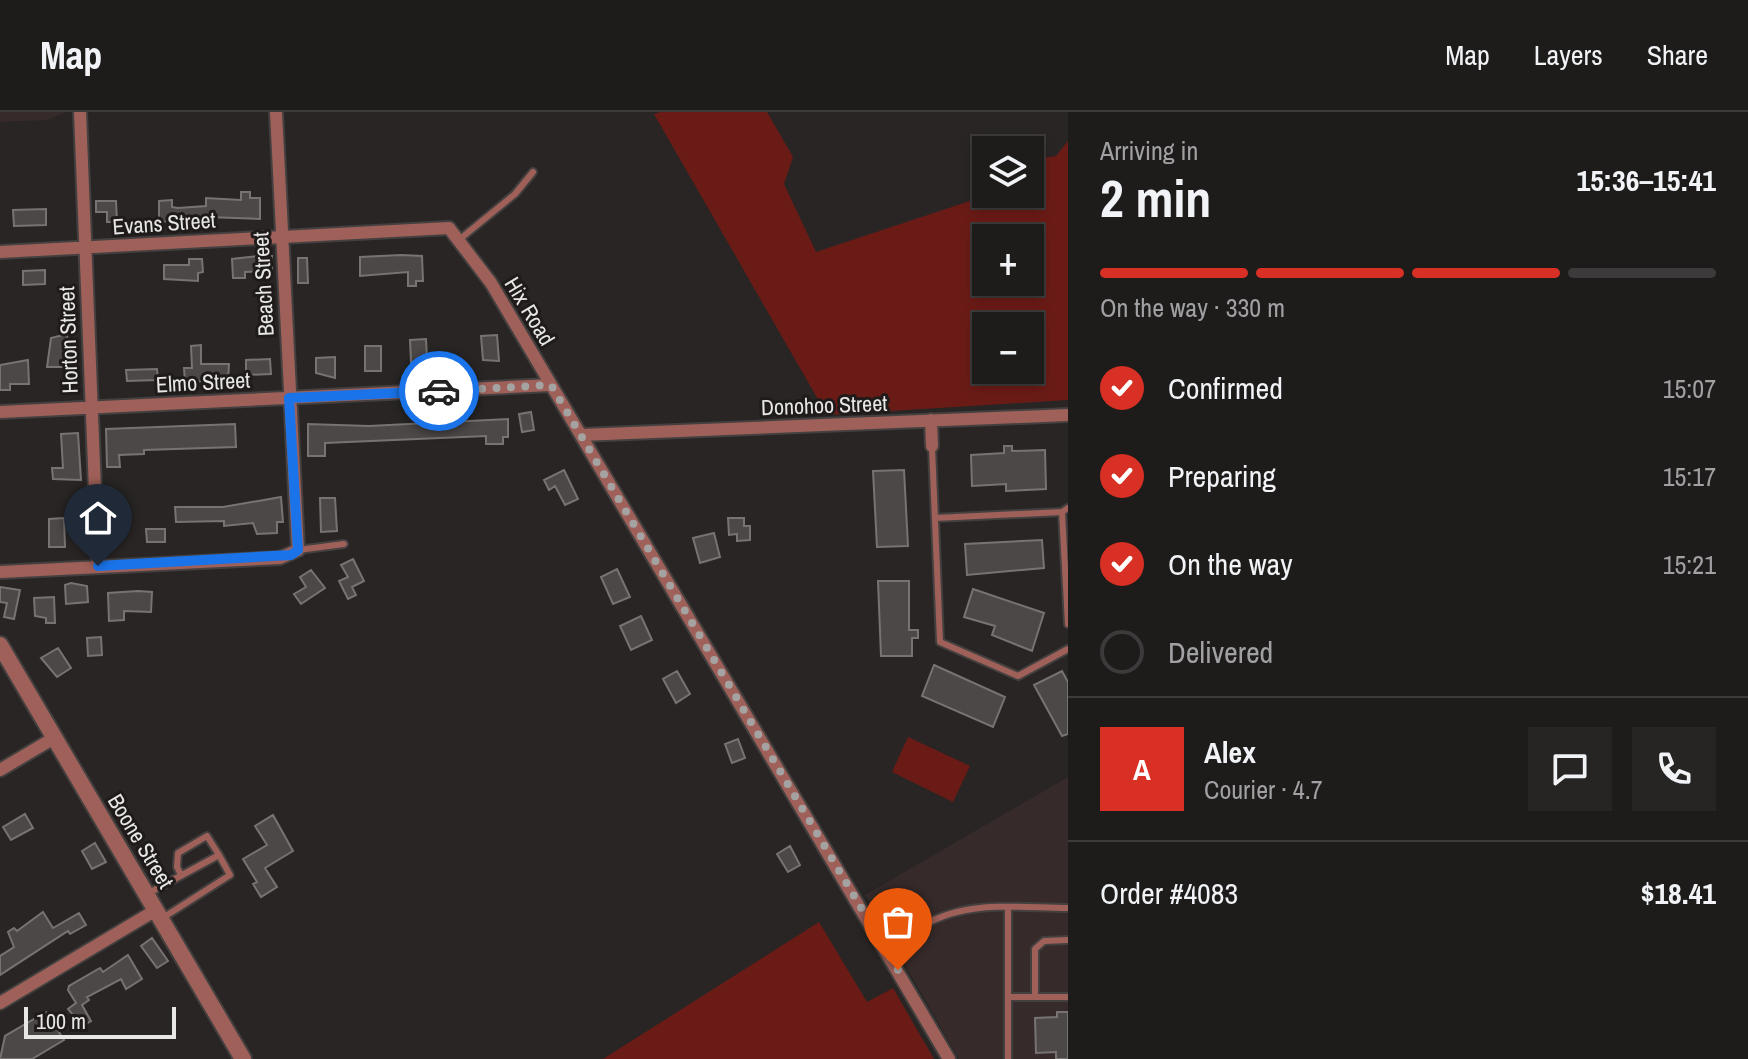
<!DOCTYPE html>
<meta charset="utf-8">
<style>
body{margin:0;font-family:"Archivo Narrow",sans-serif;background:#262524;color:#f1f3f6;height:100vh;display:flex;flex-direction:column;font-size:30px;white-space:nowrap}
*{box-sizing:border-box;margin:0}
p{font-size:26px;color:#a1a1a3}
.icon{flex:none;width:44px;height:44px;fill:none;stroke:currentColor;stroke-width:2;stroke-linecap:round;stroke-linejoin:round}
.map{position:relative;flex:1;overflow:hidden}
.details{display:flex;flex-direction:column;background:#1e1c1b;width:680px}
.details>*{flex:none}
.controls{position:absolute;left:972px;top:24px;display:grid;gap:16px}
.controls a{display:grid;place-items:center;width:72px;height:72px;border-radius:0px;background:#1e1c1b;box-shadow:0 4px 12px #0003,0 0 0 2px #3c3a3a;font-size:40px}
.scale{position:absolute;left:24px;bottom:20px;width:152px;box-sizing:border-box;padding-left:8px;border:4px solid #e9e6e6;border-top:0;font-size:22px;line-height:28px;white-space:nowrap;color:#e9e6e6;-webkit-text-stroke:6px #1f1b1b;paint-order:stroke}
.pin{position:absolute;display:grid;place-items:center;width:68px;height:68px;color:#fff;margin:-82px -34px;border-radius:50% 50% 50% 0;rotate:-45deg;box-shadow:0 0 8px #0007}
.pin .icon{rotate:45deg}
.courier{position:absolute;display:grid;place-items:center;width:80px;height:80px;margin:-40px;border:6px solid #1a73e8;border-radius:50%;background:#fff;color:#222;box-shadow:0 2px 10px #0007}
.head em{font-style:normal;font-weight:700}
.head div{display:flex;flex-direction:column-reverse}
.head{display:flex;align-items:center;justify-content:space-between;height:136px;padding:0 32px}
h1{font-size:52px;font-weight:700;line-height:60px}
.bar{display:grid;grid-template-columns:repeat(4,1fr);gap:12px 8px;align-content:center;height:96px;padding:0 32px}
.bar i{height:10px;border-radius:6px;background:#3c3a3a}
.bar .active{background:#d93025}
.bar p{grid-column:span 4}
.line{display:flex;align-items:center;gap:20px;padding:0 32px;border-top:2px solid #3c3a3a}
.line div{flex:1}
.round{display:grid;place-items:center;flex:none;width:84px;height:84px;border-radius:0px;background:#262524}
ol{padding:0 32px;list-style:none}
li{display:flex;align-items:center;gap:24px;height:88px}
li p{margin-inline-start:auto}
li .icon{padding:8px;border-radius:50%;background:#d93025;color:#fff;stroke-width:4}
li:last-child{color:#a1a1a3}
li i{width:44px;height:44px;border:4px solid #3c3a3a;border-radius:50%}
header{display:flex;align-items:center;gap:48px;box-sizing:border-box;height:112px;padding:0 40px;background:#1e1c1b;border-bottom:2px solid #3c3a3a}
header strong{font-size:38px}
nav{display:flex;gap:44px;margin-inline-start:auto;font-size:28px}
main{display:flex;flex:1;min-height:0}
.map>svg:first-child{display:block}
.built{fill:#362b2a}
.green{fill:#6b1b16;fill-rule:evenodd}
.building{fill:#4c4847;stroke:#777372;stroke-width:2}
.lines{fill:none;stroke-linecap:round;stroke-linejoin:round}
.service-casing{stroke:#43403f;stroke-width:10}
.minor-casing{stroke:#43403f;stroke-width:16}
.tertiary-casing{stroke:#43403f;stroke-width:20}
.service{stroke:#9e6059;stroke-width:6}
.minor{stroke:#9e6059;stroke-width:12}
.tertiary{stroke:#9e6059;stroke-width:16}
.done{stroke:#a5a2a2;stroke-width:8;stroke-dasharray:0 14.4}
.route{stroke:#1a73e8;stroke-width:10}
.labels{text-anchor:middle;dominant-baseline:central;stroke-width:6;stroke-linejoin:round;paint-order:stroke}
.street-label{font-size:22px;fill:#e9e6e6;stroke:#1f1b1b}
</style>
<header>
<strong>Map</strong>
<nav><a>Map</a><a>Layers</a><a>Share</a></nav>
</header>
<main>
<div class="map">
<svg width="1068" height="947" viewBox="0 0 1068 947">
<rect width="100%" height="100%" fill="#282524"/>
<path class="built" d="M0 0H66L47 8 0 10Z
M1068 665V947H959L865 783Z"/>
<path class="green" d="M661 0H767L793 45 784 72 816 140 991 82H1030V48L1056 44 1068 29V288L827 303 654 2ZM1030 126V170H986V126ZM1030 214V258H986V214Z
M908 625 970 654 953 690 892 660Z
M819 810 867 890 893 876 934 947H603Z"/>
<path class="building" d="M241 80H250V86H260V107L207 105 159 110V89L172 88V95L178 96 206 94V86L241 88Z
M96 89H116L117 110H107V100H96Z
M46 97V113L14 114 13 98Z
M401 143 422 144 423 169H416V174H408V160L360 164V145Z
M258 144H272V159L245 160V166H233L232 147Z
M298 146H307L308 171H298Z
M189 147H202L203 160 198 161V169L164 167V153H189Z
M45 158V172L23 173V159Z
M67 222 70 255H47L51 226Z
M497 223 499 249 483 248 481 224Z
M426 227 427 247 411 250 410 228Z
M201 233V252H229L228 268 185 270 184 256H192L191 234Z
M365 234H381V259H365Z
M335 245V266L316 261V246Z
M270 247 271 262 246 263V248Z
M28 248 29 272H10V278H0V253Z
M157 257 158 268 127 269 126 258Z
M531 300 534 318 522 320 519 302Z
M508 307V325H503V332H486V324L325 331V344H308V312L369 314Z
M235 312 236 335 144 338V342L119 343 120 355H107L106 317Z
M78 321 81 368 53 367 52 356H63L61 322Z
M1004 334H1012V339L1045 338 1046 377 1006 379V372L972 374 971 343 1004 341Z
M564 358 578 387 565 393 555 374 549 378 544 368Z
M904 358 908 434 877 435 873 359Z
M281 385 283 410H277V421L257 422 253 411 224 414V409L176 410 175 395H223Z
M320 386H335L337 419 321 420Z
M64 406 65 435H49V407Z
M728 406H744V414H750V428L737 429V422L729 423Z
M146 417H165V430H147Z
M714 421 720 445 700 451 693 426Z
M1042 428 1044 456 967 463 965 432Z
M353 447 364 469 352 475 356 483 348 487 339 469 348 465 341 453Z
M617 457 630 485 613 492 601 465Z
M311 458 325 476 301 492 294 482 306 475 300 465Z
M878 469H909V518H918V526H912V544H881Z
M71 471 87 474 88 490 66 492 65 473Z
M0 475 20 478 14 507 4 505 7 491 0 490Z
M973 477 1044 501 1032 539 992 523 995 514 964 505Z
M138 479 152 480 151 500 124 499V508L109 509 108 481Z
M54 485 55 511H46V506L35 504 34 486Z
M641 504 652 528 631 538 620 514Z
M101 525 102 543 88 544 87 526Z
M58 536 71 556 57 565 41 546Z
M934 553 1005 585 993 615 922 584Z
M677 559 690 582 676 591 663 567Z
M1062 559 1068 570V622L1062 624 1034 573Z
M738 627 745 646 732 651 725 632Z
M25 702 33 716 11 728 3 715Z
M273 703 293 739 265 756 277 775 261 785 253 772 257 770 243 747 267 733 255 714Z
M95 731 106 750 92 757 82 739Z
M790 734 800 753 788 760 777 742Z
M43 800 53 816 79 801 86 813 70 822 68 819 0 863V844L14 835 8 820 14 816 17 819Z
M152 826 168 849 157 856 141 834Z
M128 843 142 867 126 877 121 867 87 885 89 888 82 893 91 909 82 914 68 897 76 891 68 878 69 874 100 856 103 860Z
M46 900 64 928 32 947H0L5 924Z
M1057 900H1068V947H1056V940L1036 941 1035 906 1057 905Z"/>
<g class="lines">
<g class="service-casing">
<path id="service" d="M460 127 515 82 533 60
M932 335 940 530 1018 564 1068 537
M1068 396 1062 400 1068 512
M935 406 1062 400
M298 438 344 432
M181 763 177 755 178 741 207 724 219 743
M149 781 219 743 230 763 161 807
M1008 796V947
M885 835C908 822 931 806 957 800 992 791 1032 796 1068 796
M1008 885H1068
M1035 885V837L1044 829 1068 828"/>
</g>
<g class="minor-casing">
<path id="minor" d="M80 0 98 454
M0 140 449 116 491 171 949 947
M0 300 551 273
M931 308 932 334
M581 323 1068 303
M0 460 280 446 298 438 276 0
M0 658 54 626
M0 891 156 798"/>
</g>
<g class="tertiary-casing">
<path id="tertiary" d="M0 533 243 947"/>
</g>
<use href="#service" class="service"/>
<use href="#minor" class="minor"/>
<use href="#tertiary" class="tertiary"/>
</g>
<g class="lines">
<path class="done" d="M439 279 551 273 898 858"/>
<path class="route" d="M98 454 291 443 298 438 289 286 439 279"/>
</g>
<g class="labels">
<g class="street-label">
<text transform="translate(164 111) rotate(-4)">Evans Street</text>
<text transform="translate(263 172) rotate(-93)">Beach Street</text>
<text transform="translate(530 199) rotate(59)">Hix Road</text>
<text transform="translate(68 228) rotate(-92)">Horton Street</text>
<text transform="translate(203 270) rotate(-3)">Elmo Street</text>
<text transform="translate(824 293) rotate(-2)">Donohoo Street</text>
<text transform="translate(141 729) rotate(59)">Boone Street</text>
</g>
</g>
</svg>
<div class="controls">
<a><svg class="icon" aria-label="layers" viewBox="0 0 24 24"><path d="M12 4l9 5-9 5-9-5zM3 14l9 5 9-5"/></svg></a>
<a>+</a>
<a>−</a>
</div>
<div class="scale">100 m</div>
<div class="pin" style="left:898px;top:858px;background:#ea580c"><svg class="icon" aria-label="bag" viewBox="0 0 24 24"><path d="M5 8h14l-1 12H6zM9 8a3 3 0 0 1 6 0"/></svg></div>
<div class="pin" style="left:98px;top:454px;background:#1f2937"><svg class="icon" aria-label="home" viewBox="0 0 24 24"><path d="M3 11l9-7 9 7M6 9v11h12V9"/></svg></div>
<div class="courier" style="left:439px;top:279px"><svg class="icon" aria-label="car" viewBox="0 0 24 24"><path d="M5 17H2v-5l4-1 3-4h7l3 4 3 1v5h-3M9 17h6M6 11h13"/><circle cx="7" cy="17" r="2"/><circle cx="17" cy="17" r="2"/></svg></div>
</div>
<section class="details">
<div class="head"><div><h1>2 min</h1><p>Arriving in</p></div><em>15:36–15:41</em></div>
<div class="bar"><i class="active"></i><i class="active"></i><i class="active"></i><i></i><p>On the way · 330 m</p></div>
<ol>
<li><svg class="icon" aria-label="check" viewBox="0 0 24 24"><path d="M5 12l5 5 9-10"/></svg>Confirmed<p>15:07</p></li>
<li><svg class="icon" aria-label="check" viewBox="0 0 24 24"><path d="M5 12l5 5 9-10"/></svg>Preparing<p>15:17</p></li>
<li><svg class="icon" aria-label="check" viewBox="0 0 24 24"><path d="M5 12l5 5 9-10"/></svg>On the way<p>15:21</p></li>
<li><i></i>Delivered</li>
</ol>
<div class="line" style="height:144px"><b class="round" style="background:#d93025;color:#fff">A</b><div><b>Alex</b><p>Courier · 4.7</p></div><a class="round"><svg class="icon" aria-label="chat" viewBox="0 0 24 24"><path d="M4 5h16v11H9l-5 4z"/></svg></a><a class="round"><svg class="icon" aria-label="phone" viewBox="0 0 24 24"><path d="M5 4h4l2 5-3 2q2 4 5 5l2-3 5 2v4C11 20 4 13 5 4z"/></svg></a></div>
<div class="line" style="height:104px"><div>Order #4083</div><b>$18.41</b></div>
</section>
</main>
